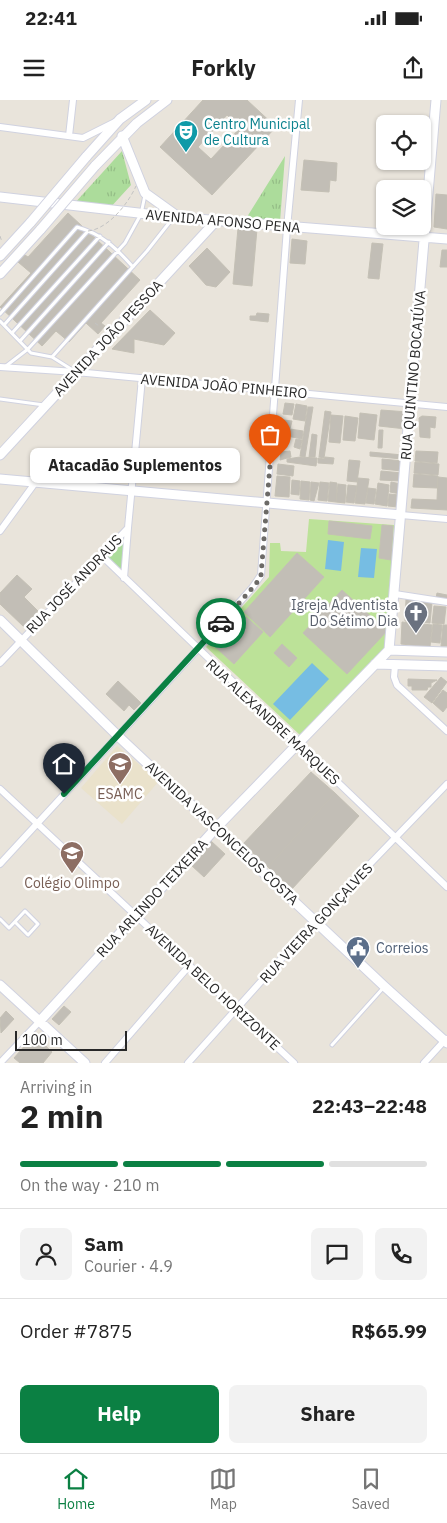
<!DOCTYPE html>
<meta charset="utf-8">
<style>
body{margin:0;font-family:"IBM Plex Sans",sans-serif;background:#f2f2f2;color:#222;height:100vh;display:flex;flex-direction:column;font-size:19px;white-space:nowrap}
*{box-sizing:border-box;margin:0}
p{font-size:16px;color:#767676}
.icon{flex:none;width:28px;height:28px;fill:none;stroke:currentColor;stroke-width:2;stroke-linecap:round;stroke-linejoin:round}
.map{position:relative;height:963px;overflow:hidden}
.details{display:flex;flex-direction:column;background:#fff;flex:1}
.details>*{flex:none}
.buttons{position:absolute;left:376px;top:15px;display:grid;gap:10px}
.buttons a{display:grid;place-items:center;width:55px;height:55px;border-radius:8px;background:#fff;box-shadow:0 1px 4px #0004;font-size:25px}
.scale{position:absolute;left:15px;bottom:12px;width:112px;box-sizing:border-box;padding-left:5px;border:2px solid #282828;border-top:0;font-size:14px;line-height:18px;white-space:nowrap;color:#282828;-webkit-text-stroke:4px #fff;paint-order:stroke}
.pin{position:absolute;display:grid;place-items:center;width:42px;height:42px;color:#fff;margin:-51px -21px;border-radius:50% 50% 50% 0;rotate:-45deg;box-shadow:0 0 5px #0007}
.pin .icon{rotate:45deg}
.courier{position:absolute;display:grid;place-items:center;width:50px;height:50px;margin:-25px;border:4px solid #0b8043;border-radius:50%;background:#fff;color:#222;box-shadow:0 1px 6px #0007}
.bubble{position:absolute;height:35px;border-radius:8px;background:#fff;box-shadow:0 1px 4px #0004;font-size:16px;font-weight:700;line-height:35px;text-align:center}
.overview em{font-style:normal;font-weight:700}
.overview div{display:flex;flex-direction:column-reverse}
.overview{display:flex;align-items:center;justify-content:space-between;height:85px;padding:0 20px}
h1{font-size:32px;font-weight:700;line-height:38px}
.bar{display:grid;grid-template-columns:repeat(4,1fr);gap:8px 5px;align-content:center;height:60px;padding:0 20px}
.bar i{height:6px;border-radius:4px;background:#e0e0e0}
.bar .on{background:#0b8043}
.bar p{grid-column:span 4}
.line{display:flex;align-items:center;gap:12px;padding:0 20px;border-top:1px solid #e0e0e0}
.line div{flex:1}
.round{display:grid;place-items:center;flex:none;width:52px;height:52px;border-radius:8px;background:#f2f2f2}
.action{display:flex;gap:10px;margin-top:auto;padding:10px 20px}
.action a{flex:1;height:58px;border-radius:8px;background:#0b8043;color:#fff;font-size:20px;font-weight:700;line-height:58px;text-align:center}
.action a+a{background:#f2f2f2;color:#222}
.status{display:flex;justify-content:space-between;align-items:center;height:35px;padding:0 25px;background:#fff;direction:ltr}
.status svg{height:14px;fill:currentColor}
header{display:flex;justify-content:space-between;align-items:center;height:65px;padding:0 20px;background:#fff;font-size:22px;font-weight:700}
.tab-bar{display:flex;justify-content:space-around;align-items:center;height:70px;border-top:1px solid #e0e0e0;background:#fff;font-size:14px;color:#767676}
.tab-bar a{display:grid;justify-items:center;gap:2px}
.tab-bar .on{color:#0b8043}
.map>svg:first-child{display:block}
.education{fill:#eae2cb}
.park{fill:url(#park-tufts)}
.pitch{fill:#bce298}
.water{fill:#76bde3}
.building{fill:#c2beb6;stroke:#c4c0b5;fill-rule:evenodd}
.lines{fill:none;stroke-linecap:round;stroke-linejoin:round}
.lane-casing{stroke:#d0d2e0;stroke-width:5}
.street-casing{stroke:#d0d2e0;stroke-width:8}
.secondary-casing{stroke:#d0d2e0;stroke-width:11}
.path{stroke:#c3c3c3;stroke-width:1;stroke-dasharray:4 2.5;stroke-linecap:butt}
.lane{stroke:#fff;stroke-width:3}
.street{stroke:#fff;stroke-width:6}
.secondary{stroke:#fff;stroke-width:9}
.secondary-bridge-casing{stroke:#d0d2e0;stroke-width:11;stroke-linecap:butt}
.path-bridge{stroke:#c3c3c3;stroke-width:1;stroke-dasharray:4 2.5;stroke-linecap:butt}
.secondary-bridge{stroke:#fff;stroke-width:9}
.done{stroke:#6c6a67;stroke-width:5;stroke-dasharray:0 9}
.route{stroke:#0b8043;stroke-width:6}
.labels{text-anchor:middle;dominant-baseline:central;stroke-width:5;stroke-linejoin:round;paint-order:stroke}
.culture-label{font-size:14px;fill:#0d838f;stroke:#fff;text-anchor:start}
.street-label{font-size:14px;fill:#282828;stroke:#fff}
.worship-label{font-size:14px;fill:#5b616d;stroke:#fff;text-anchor:end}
.education-label{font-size:14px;fill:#785e54;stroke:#fff}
.service-label{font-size:14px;fill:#4e5e75;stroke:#fff;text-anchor:start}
</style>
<div class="status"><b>22:41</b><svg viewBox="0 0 49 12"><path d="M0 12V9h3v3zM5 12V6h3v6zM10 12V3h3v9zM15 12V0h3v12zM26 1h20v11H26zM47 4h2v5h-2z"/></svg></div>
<header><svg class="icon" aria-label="menu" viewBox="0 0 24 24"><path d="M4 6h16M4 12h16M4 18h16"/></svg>Forkly<svg class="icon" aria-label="share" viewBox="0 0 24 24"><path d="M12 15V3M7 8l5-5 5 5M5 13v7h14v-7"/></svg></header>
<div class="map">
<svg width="447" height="963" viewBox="0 0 447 963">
<defs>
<pattern id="park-tufts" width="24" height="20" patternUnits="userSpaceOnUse" patternTransform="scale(1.25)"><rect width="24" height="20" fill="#acdc9b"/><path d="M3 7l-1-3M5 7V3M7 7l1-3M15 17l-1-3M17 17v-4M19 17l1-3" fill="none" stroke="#94bd86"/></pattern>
</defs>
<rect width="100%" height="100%" fill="#e9e4db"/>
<path class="education" d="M117 646 159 681 122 724 81 688Z"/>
<path class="park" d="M122 51 131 85 109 109 73 105Z
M285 56 280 122 247 117Z
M126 435 123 473 103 453Z"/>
<path class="pitch" d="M309 419 394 425 387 546 300 635 206 547 269 477 270 443H280L281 451 306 452Z"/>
<path class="water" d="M328 440 344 442 341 471 325 469Z
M361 448 377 449 374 478 358 477Z
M312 563 329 579 290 620 273 604Z"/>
<path class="building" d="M203 0H247L276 27 212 95 160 47ZM227 15 240 28 211 59 198 47Z
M304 60 337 63 336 81 330 80 329 92 301 90Z
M436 94 447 95V129L434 127Z
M68 113 140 180 101 223 105 226 98 234 86 223 69 242 56 231 42 246 0 207 31 173 18 162 25 155 28 157Z
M403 126H421V131L403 129Z
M238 128 257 129 252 186 233 184Z
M292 139 307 141 305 164 290 163Z
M372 143 383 144 379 179 368 178Z
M207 148 230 172 216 187 206 185 189 166Z
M442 150H447V167H440Z
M150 210 175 233 164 245 134 239V253L112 249Z
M257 213 269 214 268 222 250 220V216H256Z
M285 303 294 304 292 315 283 314Z
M296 304 307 306 305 321 293 319Z
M308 307H313L305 357 300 356Z
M381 310 408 312 406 329 379 326Z
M325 311 331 312 324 358 319 357Z
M360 313 377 315 374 340 358 338Z
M331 315 343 316 340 343 329 342Z
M345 316 358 318 355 341 343 340Z
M422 316 436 317 435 328 430 327V338L420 337 419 318Z
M284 320 292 321 290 329 303 331 302 339 282 335Z
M379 330H383L382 348H378Z
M312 334 317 335 315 357H309Z
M296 339 302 340 300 349 294 347Z
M290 351 291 357 280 360 281 352Z
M416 351 438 352 437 363 415 361Z
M370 352 403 355 402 359 370 356Z
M300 357 317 358 316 366 287 362V359Z
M325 357 334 358 333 364 318 363V358L324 359Z
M382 359 403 361 402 371 382 369Z
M349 360 360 361 357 382 347 381Z
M415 362 439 364 438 375 414 373Z
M278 364 294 366 293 376 277 374Z
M381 371 402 373 401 381 380 380Z
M414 374 438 376 437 388 413 387Z
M277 376 290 377 289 397 275 396Z
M438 377 447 378V410L411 408 412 399 437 400Z
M358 378 369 379 365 404 355 403Z
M292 380 300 381 299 395 291 394Z
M301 381 310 382 309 400 300 399Z
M311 382 319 383 314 401 310 400Z
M320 382 329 383 327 401 318 400Z
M330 382 337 383 336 402 328 401Z
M391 382 401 384 400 394 390 392Z
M378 383 389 385 387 406 375 404Z
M338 384 346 385 345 403 336 402Z
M348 385 357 386 354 403 346 402Z
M368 388 376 389 374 404 366 403Z
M389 394 400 395 398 407 388 406Z
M329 421 372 426 370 439 328 434Z
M382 425 393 426 391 460 379 458Z
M297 453 324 477 270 537 244 512Z
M17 475 32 489 24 497 38 511 24 527 0 504V493Z
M342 490 387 531 347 574 303 533Z
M437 493 447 495V500L436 498Z
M406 499 432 502 430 523 405 521Z
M434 506 446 507 444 524 432 523Z
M242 513 263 532 234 564 213 545Z
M402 522 432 525 430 547 401 544Z
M433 524 442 525 440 543 431 542Z
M443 525H447V546H441Z
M282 544 297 558 289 567 274 553Z
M441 577 447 582 432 603 424 597Z
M408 579 437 580 431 583V587H428L427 590H412V586H408Z
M118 581 141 603 134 610 129 605 124 611 106 594Z
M443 590 447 593V607L443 612 433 603Z
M311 672 335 693 268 767 243 744Z
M335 693 359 716 292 789 268 767Z
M211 741 225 754 204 777 191 765Z
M64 906 71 912 59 925 52 919Z
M6 911 14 919 1 933 0 918Z
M34 935 52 952 43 963H20L14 958Z"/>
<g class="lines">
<g class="lane-casing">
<path id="lane" d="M0 214 77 127C102 134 116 148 133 167
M0 221 31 253 52 257 71 269
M4 225 88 131
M12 233 100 136
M20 241 109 142
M52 257 147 151 173 118
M6 266 28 249 125 143 141 114 145 95
M0 299 44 305
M0 819 9 828 25 811 38 824 28 835 15 822
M332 945 384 887"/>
</g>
<g class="street-casing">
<path id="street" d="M0 27 83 38 115 22
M69 36 73 0
M0 267 76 272 447 307
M401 415 447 419
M0 431 35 383
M101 455 447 787
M124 478 128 428
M395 494 447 502
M0 563 128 428 142 278
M395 565 394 577 397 585 447 631
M0 689 294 963
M0 764 197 550 252 488 261 475 287 128 299 0
M0 963 39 922
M105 963 189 866
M188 963 315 821 447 684
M424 963 446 939"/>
</g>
<g class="secondary-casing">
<path id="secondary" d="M122 36 145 93 177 116
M86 57 120 19 146 0
M95 66 137 23 167 0
M0 97 173 117 447 139
M0 156 31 122
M0 174 41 129
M0 355 216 121
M0 379 401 415
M0 520 117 635 384 886 447 943
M389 550 436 0
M389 550 447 552
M375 564 447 566
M0 885 85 963
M39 922 217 727 389 550"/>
</g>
<path class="path" d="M0 136 2 142
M95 223 99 226"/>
<use href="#lane" class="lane"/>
<use href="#street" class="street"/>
<use href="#secondary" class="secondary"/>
<g class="secondary-bridge-casing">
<path id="secondary-bridge" d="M31 122 86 57
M41 129 95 66"/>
</g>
<path class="path-bridge" d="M88 131C108 129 128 104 136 86"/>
<use href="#secondary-bridge" class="secondary-bridge"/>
</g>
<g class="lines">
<path class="done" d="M221 523 256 484 261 475 270 365"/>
<path class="route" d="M64 694 221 523"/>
</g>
<defs>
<g id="theatre-pin" transform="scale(1.25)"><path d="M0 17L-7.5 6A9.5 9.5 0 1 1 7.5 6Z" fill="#0f9aa8" stroke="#fff"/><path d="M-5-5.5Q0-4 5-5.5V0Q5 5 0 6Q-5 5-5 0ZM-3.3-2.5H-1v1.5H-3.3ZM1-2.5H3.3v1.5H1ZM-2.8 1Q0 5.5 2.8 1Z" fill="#fff"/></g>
<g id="church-pin" transform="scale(1.25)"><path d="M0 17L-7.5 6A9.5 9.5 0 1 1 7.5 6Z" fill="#6b7280" stroke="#fff"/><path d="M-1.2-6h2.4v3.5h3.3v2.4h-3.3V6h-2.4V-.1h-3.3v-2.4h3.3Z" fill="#fff"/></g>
<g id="university-pin" transform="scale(1.25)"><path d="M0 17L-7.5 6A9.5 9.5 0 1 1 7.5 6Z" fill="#8d6e63" stroke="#fff"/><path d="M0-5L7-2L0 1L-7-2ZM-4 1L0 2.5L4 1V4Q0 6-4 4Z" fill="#fff"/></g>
<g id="school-pin" transform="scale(1.25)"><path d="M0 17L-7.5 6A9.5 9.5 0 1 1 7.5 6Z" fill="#8d6e63" stroke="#fff"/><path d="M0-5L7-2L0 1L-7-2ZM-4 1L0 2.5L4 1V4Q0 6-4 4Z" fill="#fff"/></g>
<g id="civic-pin" transform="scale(1.25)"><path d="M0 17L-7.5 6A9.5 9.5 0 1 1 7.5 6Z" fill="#5c6f8a" stroke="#fff"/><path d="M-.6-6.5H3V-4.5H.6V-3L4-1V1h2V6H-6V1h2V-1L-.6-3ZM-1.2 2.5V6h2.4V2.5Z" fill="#fff"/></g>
</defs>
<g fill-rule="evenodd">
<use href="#theatre-pin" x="186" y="32"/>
<use href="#church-pin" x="416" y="513"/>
<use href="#university-pin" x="120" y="664"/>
<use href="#school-pin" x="72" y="753"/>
<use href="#civic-pin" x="358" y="848"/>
</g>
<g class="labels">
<g class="culture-label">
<text x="204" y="24">Centro Municipal<tspan x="204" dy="16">de Cultura</tspan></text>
</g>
<g class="street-label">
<text transform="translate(223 121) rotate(5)">AVENIDA AFONSO PENA</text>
<text transform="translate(108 238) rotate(-47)">AVENIDA JOÃO PESSOA</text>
<text transform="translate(413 275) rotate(-85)">RUA QUINTINO BOCAIÚVA</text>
<text transform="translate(224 286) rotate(5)">AVENIDA JOÃO PINHEIRO</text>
<text transform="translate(74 484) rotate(-46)">RUA JOSÉ ANDRAUS</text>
<text transform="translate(273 622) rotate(43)">RUA ALEXANDRE MARQUES</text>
<text transform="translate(222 733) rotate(43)">AVENIDA VASCONCELOS COSTA</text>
<text transform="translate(152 798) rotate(-47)">RUA ARLINDO TEIXEIRA</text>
<text transform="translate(316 823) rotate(-47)">RUA VIEIRA GONÇALVES</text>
<text transform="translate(213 887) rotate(43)">AVENIDA BELO HORIZONTE</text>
</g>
<g class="worship-label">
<text x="398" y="505">Igreja Adventista<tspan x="398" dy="16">Do Sétimo Dia</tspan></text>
</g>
<g class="education-label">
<text x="120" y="694">ESAMC</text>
<text x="72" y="783">Colégio Olimpo</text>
</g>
<g class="service-label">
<text x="376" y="848">Correios</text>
</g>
</g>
</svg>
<div class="buttons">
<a><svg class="icon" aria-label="locate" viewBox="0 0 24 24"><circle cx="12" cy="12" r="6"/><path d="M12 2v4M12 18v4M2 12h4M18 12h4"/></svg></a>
<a><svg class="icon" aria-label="layers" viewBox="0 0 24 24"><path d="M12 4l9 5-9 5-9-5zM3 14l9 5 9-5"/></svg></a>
</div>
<div class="scale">100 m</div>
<div class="pin" style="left:270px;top:365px;background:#ea580c"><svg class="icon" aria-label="bag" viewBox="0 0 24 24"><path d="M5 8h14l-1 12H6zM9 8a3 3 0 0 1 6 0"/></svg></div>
<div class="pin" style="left:64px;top:694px;background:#1f2937"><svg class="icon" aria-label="home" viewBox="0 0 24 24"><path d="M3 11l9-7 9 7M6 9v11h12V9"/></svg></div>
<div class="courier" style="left:221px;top:523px"><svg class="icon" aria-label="car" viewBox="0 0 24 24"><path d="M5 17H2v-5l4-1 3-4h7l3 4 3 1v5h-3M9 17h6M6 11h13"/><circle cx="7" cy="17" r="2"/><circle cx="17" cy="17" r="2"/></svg></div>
<div class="bubble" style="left:30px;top:348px;width:210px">Atacadão Suplementos</div>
</div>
<section class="details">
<div class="overview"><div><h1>2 min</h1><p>Arriving in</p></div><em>22:43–22:48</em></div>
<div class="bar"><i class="on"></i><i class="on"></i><i class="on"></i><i></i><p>On the way · 210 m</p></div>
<div class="line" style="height:90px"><a class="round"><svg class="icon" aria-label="person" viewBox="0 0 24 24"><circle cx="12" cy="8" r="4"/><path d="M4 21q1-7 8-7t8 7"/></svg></a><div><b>Sam</b><p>Courier · 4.9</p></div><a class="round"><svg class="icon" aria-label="chat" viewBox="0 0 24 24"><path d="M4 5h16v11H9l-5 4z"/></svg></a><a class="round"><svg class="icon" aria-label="phone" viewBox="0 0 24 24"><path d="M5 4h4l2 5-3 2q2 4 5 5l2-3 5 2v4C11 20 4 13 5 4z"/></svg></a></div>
<div class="line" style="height:65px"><div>Order #7875</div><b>R$65.99</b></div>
<div class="action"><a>Help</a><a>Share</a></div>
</section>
<nav class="tab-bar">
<a class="on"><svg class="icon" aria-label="home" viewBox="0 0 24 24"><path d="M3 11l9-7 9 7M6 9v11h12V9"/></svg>Home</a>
<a><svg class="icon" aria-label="map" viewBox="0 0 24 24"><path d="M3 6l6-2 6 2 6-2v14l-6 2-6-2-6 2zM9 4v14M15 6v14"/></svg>Map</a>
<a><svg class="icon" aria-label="saved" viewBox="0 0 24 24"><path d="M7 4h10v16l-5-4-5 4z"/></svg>Saved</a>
</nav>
